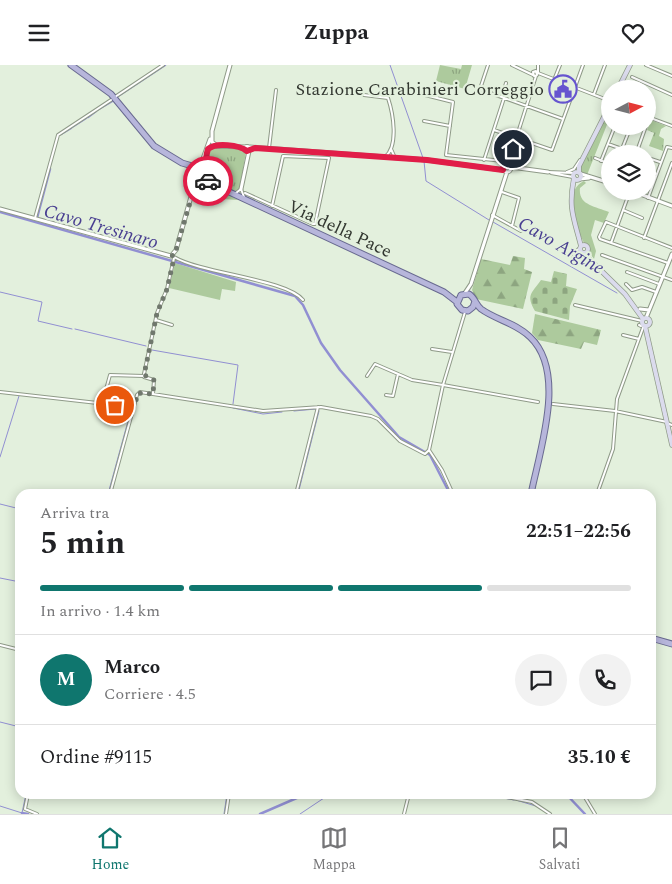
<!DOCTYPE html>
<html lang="it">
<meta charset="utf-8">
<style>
body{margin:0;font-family:Spectral,serif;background:#f2f2f2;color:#202124;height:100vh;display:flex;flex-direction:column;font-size:19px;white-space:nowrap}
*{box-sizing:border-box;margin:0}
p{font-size:16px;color:#757577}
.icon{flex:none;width:28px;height:28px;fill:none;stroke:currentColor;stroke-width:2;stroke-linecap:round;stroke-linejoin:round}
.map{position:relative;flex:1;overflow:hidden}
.details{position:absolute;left:15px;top:424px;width:641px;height:310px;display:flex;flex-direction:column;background:#fff;border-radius:15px;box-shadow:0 2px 12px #0003}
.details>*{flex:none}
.needle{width:32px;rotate:83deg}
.controls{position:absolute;left:601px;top:15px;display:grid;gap:10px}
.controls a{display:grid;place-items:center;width:55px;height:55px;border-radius:50%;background:#fff;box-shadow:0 2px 12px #0003;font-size:25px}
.pin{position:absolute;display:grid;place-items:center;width:42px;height:42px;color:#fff;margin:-21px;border:2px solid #fff;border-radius:50%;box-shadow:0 1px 5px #0007}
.courier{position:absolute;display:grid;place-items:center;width:50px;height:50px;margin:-25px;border:4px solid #e11d48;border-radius:50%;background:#fff;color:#222;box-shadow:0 1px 6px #0007}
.headline em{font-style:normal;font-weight:700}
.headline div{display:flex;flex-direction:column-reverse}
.headline{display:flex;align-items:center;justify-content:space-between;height:85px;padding:0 25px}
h1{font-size:32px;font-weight:700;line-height:38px}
.bar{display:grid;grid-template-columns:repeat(4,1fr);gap:8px 5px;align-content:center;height:60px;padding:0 25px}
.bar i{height:6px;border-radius:4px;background:#e0e0e0}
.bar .current{background:#0f766e}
.bar p{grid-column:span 4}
.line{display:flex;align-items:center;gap:12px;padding:0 25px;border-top:1px solid #e0e0e0}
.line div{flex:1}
.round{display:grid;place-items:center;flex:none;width:52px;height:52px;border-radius:26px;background:#f2f2f2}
header{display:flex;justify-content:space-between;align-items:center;height:65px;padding:0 25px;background:#fff;font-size:22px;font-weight:700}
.tab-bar{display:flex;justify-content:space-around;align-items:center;height:70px;border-top:1px solid #e0e0e0;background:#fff;font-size:14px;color:#757577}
.tab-bar a{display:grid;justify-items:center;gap:2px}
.tab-bar .current{color:#0f766e}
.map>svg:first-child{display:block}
.grass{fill:url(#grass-tufts)}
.forest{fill:url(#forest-firs)}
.cemetery{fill:url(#cemetery-stones)}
.park{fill:#adca9d}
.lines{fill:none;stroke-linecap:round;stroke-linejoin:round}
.stream{stroke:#918fd2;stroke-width:1}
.canal{stroke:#918fd2;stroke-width:2.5}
.minor-casing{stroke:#8f9a88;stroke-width:4}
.tertiary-casing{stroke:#8f9a88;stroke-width:5}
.secondary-casing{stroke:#8f9a88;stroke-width:5.5}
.primary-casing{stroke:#696a90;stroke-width:7}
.minor{stroke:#fff;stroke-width:2}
.tertiary{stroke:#fff;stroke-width:3}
.secondary{stroke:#dbdbed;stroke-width:4}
.primary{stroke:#b7b6db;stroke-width:5}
.done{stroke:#70786d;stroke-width:5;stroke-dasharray:0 9}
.route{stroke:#e11d48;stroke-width:6}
.labels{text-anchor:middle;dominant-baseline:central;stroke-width:4.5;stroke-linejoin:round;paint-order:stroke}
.poi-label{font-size:18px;fill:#323730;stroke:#e3f0dd;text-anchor:end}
.street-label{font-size:18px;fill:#323730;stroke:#e3f0dd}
.water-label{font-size:19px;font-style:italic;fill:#493f91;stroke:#e3f0dd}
</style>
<header><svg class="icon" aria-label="menu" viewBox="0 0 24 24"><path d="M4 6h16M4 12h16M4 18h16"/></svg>Zuppa<svg class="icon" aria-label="heart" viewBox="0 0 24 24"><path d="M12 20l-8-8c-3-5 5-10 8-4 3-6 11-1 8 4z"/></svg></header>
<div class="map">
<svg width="672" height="749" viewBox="0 0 672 749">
<defs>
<pattern id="grass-tufts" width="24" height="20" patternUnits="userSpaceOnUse" patternTransform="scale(1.25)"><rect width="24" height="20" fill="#adca9d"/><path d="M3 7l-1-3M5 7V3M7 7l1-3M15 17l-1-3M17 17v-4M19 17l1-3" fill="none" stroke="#8da580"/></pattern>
<pattern id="forest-firs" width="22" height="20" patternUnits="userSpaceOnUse" patternTransform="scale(1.25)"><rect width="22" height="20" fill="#adca9d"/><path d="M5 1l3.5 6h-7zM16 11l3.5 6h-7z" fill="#8da580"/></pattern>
<pattern id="cemetery-stones" width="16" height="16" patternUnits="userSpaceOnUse" patternTransform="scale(1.25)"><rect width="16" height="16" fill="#adca9d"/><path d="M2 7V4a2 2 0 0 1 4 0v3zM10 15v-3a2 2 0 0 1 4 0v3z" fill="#8da580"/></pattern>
</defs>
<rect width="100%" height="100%" fill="#e3f0dd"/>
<path class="grass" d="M440 0 461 4 462 0H472L465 24 436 16Z
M610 45V52L587 110 582 108 580 102Z
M651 55 666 61 661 64 659 71 664 74 663 86 649 81 654 68 647 65Z
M213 82 240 83 246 87 239 127H235L214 116 212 107 206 97 208 86Z
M208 119 238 135 204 133 202 128 194 127 199 120Z"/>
<path class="forest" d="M513 191 525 193 524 204 532 207 523 244 476 234 472 225 481 194 510 200Z
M535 249 601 265 597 280 584 277 581 284 538 275 532 268Z"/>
<path class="cemetery" d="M554 206 567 209 566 221 577 224 570 241 569 255 535 246C526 230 531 229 541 215L551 217Z"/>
<path class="park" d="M584 116 586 118 580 123C578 140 595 141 609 147L604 158 595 155 591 170 596 186 594 194C582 178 557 129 584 116Z
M175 198 236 217 235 226 222 224 220 235 169 223Z"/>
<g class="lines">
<path class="stream" d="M390 0 423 93
M424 96 426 116 489 155
M493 157 617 228
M0 227 42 237 38 256 72 264
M75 264 146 281
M152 285 238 300 233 339
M233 343 263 349 282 347
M294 346 316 344
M0 392 19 331
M108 429 131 345
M295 429 308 380
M298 429 319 346
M0 439 20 444
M0 513 20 517
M0 657 20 662
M483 729 514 735
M516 735 539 742
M0 741 22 748 26 729
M224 749 227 729
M300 749 327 731"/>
<path class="canal" d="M118 31 165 0
M97 45 114 35
M88 52 96 46
M72 62 86 53
M61 69 71 63
M0 147 295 231 303 240 321 278 340 305 399 372 430 390 450 429
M37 153 50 104
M566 729 585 749
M22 748 28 749
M260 749 306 729"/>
<g class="minor-casing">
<path id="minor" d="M488 0 481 21 482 25 563 54
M512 0 533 10
M646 0 672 11
M533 7 536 6 537 10 534 11Z
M538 7V0
M538 8 610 36
M632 12 672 30
M554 15 560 0
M413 27 453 37 446 90 503 96
M594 29 605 0
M364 30 388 33C393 48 399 81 385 92
M115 32 163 0
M502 32 506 18
M648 52 672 61
M424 56 450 61
M648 58 650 52
M494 65 552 85 583 0
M608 79 636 89
M269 83 276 25
M391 84 395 93
M620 89 631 61
M636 89 646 61
M595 93 610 99
M648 93 660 97
M484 95 504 33
M509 96 536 11
M601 96 615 61
M648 105 656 109
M548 107 574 108
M567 107 574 104 580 95
M551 108 573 112
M648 112 654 115
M502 127 519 133 512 161
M236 128 241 124 244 132
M245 128 313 159H315L329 93 283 91 272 141
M648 133 667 82 672 83
M623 145 642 153
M492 150 521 166
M35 153 58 70 111 35
M644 173 672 98
M611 178 630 126
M581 182 575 187H582
M575 187 572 197 577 188
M602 190 672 215
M174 192C203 209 286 214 303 235
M668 198 600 174 599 172 606 157 672 183
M627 207 659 219
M626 219 632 225 642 222 656 227
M575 240 642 256
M156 255 172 260
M639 260 641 261
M623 270 639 274
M432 284 452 287
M367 311 375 299 412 315 443 320 465 247
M0 327 133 342
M153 329 154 315 144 312V309L157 248 167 224 174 193
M386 330 393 331 398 309
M102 339 110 310 144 311
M553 339 615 346 667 357
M667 358 672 360
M429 385 442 405 453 429
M110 429 137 330 140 327 263 346 321 342 371 351 378 354 400 376 425 389 429 385 443 320 538 337
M296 429 318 342
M597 429 613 384 617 334 644 260
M0 580 20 585
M28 729 25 744 37 749
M491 729 532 737 550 749
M583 729 595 749
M226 749 229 729
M404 749 409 729"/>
</g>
<g class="tertiary-casing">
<path id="tertiary" d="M216 80 212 77V66L230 0
M244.5 84a2.5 2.5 0 1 1 5 0a2.5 2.5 0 1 1-5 0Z
M250 82 427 95 503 105
M207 84 213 81 246 82
M205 96 208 103
M503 103a4 4 0 1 1 8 0a4 4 0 1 1-8 0Z
M200 102 210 74
M511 102 548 107
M581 109 610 118
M580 114 589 113
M241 124 249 86
M632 126 672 141
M0 144 171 191 176 185 196 114
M465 228 471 219 507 107
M640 244 649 245
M646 253 672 189"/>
</g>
<g class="secondary-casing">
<path id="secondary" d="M618 24 630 0
M573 111a4 4 0 1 1 8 0a4 4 0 1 1-8 0Z
M579 108V101L609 42 610 34
M574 113C568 144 574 153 581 181
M580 184a4 4 0 1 1 8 0a4 4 0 1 1-8 0Z
M583 188 625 229 643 254
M642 257a4 4 0 1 1 8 0a4 4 0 1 1-8 0Z
M645 261 672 380"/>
</g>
<g class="primary-casing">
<path id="primary" d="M71 0 111 29 154 81 182 98 199 103
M195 110a8 8 0 1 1 16 0a8 8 0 1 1-16 0Z
M205 118H210L444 227 457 237
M475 236 473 242 468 246 462 245 457 239 461 230 469 229C475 233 476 240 481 244 496 255 516 258 530 272 567 307 540 384 531 429
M651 573 672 579"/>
</g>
<use href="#minor" class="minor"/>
<use href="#tertiary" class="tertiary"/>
<use href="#secondary" class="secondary"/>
<use href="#primary" class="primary"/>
</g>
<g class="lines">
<path class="done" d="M115 340 134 342 138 328 153 329 154 315 144 310 157 248 167 224 174 193 172 190 176 185 194 124 198 119 208 116"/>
<path class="route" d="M208 116 211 109C208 99 204 96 208 84 216 77 239 80 247 86L255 83 427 95 503 105 504 100H510L513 84"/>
</g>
<defs>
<g id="civic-ring" transform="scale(1.4375)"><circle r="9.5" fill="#e3f0dd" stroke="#6655cf" stroke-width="1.5"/><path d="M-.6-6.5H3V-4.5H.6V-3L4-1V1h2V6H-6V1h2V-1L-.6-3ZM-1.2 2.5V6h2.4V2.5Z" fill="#6655cf"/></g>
</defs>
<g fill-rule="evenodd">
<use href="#civic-ring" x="563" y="24"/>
</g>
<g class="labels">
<g class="poi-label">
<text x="544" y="24">Stazione Carabinieri Correggio</text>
</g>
<g class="street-label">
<text transform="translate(340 164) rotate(25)">Via della Pace</text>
</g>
<g class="water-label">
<text transform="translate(101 162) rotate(16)">Cavo Tresinaro</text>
<text transform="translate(561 181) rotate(30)">Cavo Argine</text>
</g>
</g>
</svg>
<div class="controls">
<a><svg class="needle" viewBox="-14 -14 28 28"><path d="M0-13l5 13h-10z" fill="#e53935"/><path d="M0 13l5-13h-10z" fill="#757577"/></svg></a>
<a><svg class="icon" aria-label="layers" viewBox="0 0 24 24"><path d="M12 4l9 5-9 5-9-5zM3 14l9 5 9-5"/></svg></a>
</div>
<div class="pin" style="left:115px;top:340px;background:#ea580c"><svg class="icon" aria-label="bag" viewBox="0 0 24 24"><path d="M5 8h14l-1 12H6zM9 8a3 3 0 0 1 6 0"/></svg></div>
<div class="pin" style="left:513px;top:84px;background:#1f2937"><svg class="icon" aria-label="home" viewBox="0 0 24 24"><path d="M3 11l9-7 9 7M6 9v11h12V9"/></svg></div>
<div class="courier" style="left:208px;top:116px"><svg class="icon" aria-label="car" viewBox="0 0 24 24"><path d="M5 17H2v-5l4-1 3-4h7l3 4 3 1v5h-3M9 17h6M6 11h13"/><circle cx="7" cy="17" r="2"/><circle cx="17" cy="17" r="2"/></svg></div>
<section class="details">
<div class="headline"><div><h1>5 min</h1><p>Arriva tra</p></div><em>22:51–22:56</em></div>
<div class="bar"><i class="current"></i><i class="current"></i><i class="current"></i><i></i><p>In arrivo · 1.4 km</p></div>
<div class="line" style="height:90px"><b class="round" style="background:#0f766e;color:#fff">M</b><div><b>Marco</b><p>Corriere · 4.5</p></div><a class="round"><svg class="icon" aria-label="chat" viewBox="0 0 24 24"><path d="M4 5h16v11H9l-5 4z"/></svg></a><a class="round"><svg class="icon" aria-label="phone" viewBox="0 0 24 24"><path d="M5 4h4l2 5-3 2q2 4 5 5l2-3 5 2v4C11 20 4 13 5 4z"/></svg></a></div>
<div class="line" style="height:65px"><div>Ordine #9115</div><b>35.10 €</b></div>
</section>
</div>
<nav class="tab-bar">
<a class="current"><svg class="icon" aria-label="home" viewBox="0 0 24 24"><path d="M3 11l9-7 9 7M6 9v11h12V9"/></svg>Home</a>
<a><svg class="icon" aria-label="map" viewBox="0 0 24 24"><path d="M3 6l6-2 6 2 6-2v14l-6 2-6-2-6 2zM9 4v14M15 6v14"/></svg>Mappa</a>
<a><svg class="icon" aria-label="saved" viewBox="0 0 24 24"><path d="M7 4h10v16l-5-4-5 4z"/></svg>Salvati</a>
</nav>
